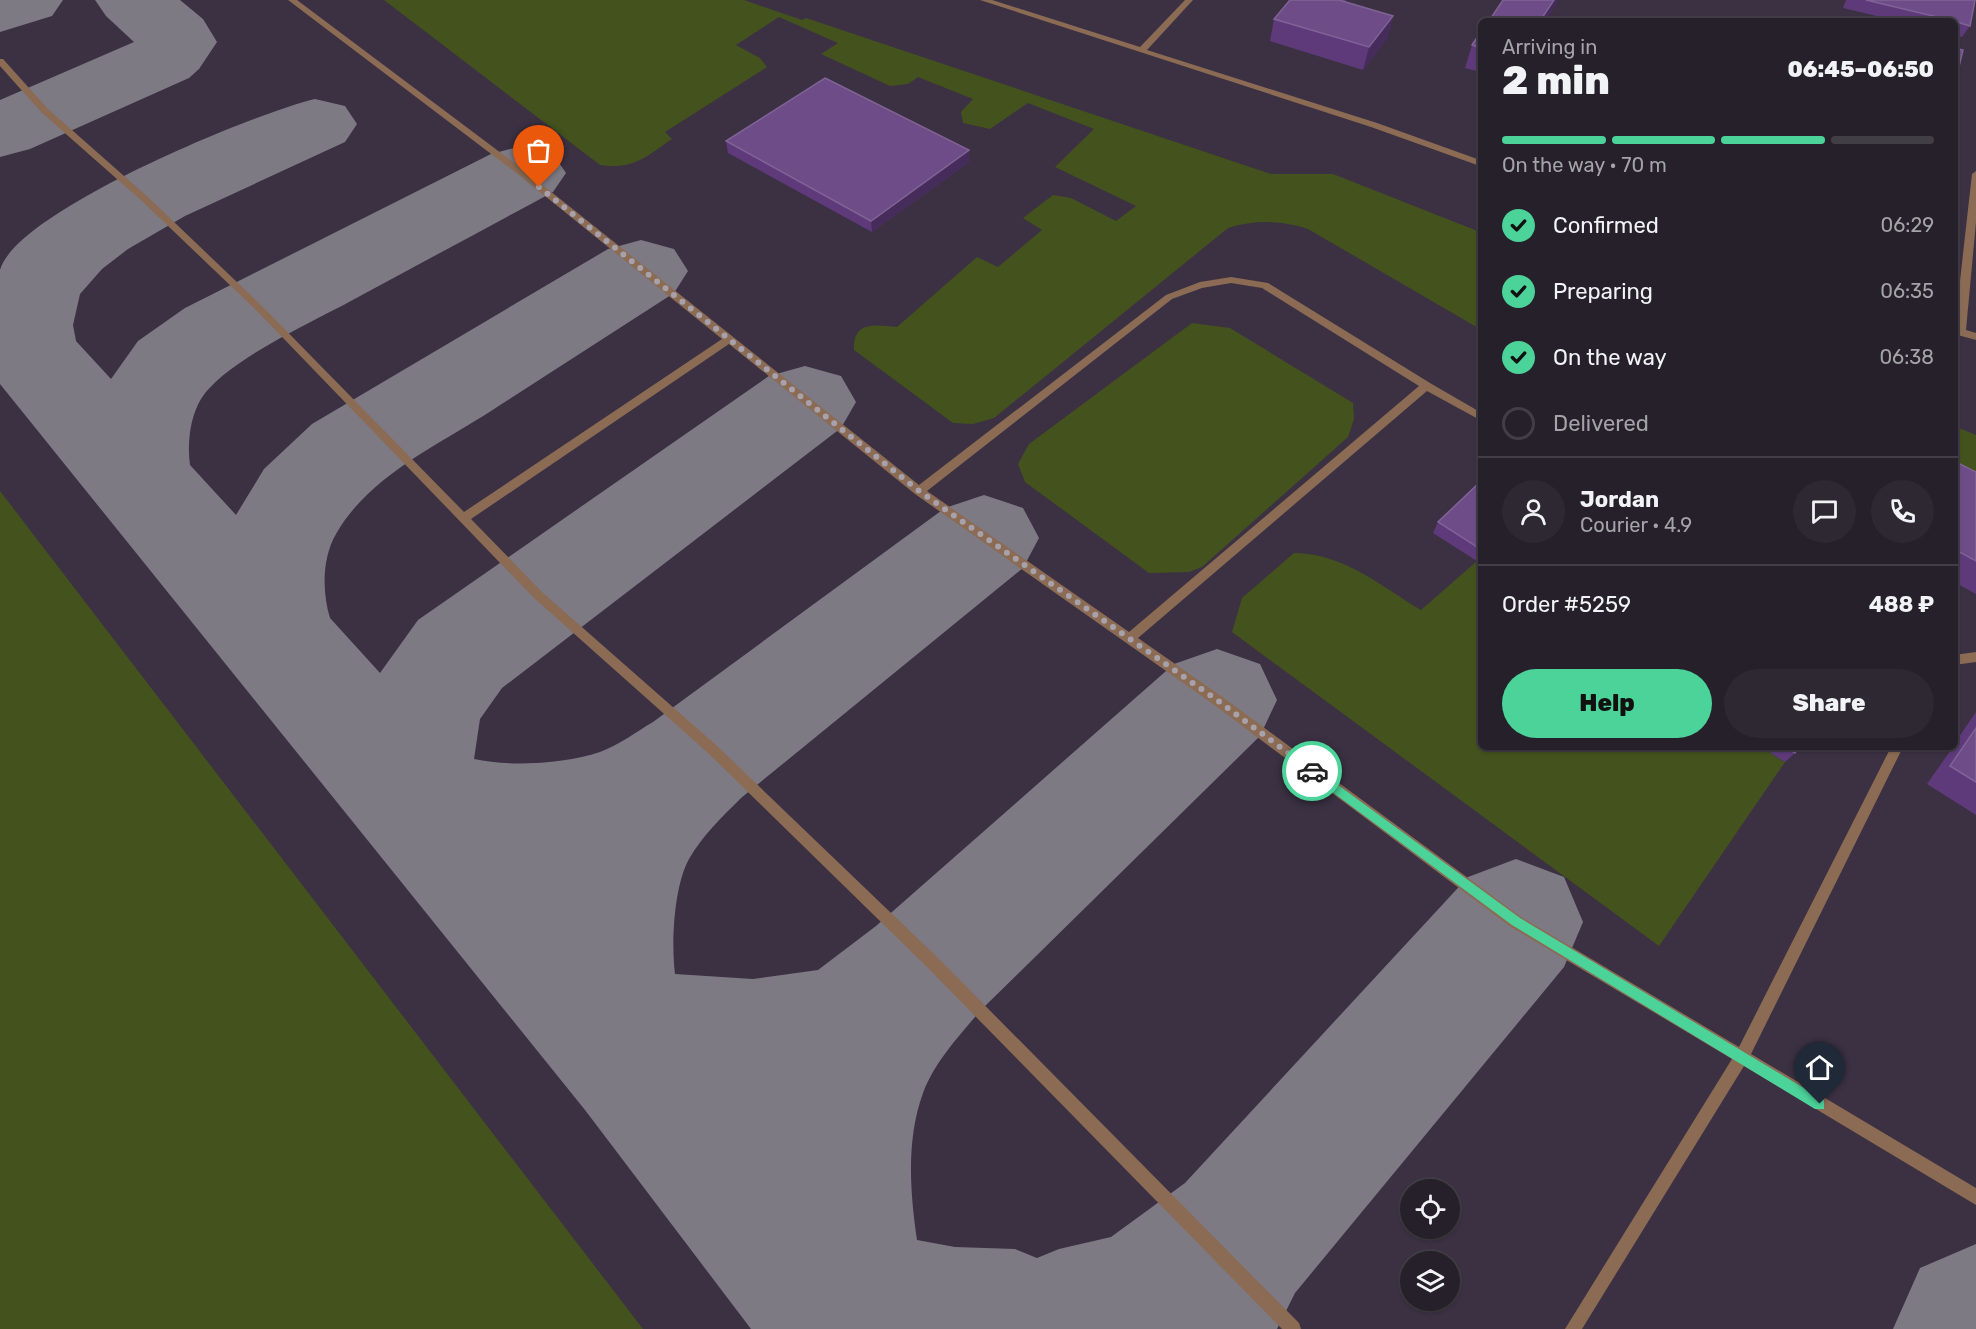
<!DOCTYPE html>
<meta charset="utf-8">
<style>
body{margin:0;font-family:Rubik,sans-serif;background:#2d2831;color:#f1f3f6;height:100vh;display:flex;flex-direction:column;font-size:22px;white-space:nowrap}
*{box-sizing:border-box;margin:0}
p{font-size:20px;color:#a3a3a8}
.icon{flex:none;width:33px;height:33px;fill:none;stroke:currentColor;stroke-width:2;stroke-linecap:round;stroke-linejoin:round}
.map{position:relative;flex:1;overflow:hidden}
.side{position:absolute;left:1478px;top:18px;width:480px;height:732px;display:flex;flex-direction:column;background:#252029;border-radius:9px;box-shadow:0 2px 4px #0004,0 0 0 2px #423e46}
.side>*{flex:none}
.tools{position:absolute;left:1400px;top:1179px;display:grid;gap:12px}
.tools a{display:grid;place-items:center;width:60px;height:60px;border-radius:50%;background:#252029;box-shadow:0 2px 4px #0004,0 0 0 2px #423e46;font-size:30px}
.pin{position:absolute;display:grid;place-items:center;width:51px;height:51px;color:#fff;margin:-62px -26px;border-radius:50% 50% 50% 0;rotate:-45deg;box-shadow:0 0 6px #0007}
.pin .icon{rotate:45deg}
.courier{position:absolute;display:grid;place-items:center;width:60px;height:60px;margin:-30px;border:4px solid #4cd39a;border-radius:50%;background:#fff;color:#222;box-shadow:0 2px 8px #0007}
.head em{font-style:normal;font-weight:800}
.head div{display:flex;flex-direction:column-reverse}
.head{display:flex;align-items:center;justify-content:space-between;height:102px;padding:0 24px}
h1{font-size:39px;font-weight:800;line-height:45px}
.bar{display:grid;grid-template-columns:repeat(4,1fr);gap:9px 6px;align-content:center;height:72px;padding:0 24px}
.bar i{height:8px;border-radius:4px;background:#423e46}
.bar .on{background:#4cd39a}
.bar p{grid-column:span 4}
.line{display:flex;align-items:center;gap:15px;padding:0 24px;border-top:2px solid #423e46}
.line div{flex:1}
.round{display:grid;place-items:center;flex:none;width:63px;height:63px;border-radius:32px;background:#2d2831}
ol{padding:0 24px;list-style:none}
li{display:flex;align-items:center;gap:18px;height:66px}
li p{margin-inline-start:auto}
li .icon{padding:6px;border-radius:50%;background:#4cd39a;color:#111;stroke-width:4}
li:last-child{color:#a3a3a8}
li i{width:33px;height:33px;border:3px solid #423e46;border-radius:50%}
.primary-button{display:flex;gap:12px;margin-top:auto;padding:12px 24px}
.primary-button a{flex:1;height:69px;border-radius:36px;background:#4cd39a;color:#111;font-size:24px;font-weight:800;line-height:69px;text-align:center}
.primary-button a+a{background:#2d2831;color:#f1f3f6}
.map>svg:first-child{display:block}
.built{fill:#3b3143;fill-rule:evenodd}
.green{fill:#44521e}
.lines{fill:none;stroke-linecap:round;stroke-linejoin:round}
.taxiway{fill:#7e7a84;fill-rule:evenodd}
.lane{fill:#8b6b53;fill-rule:evenodd}
.wall{fill:#5e3a7b}
.shaded-wall{fill:#462c5b}
.building{fill:#6d4c87;stroke:#806396;stroke-width:1.5}
.route{fill:#4cd39a}
.done{stroke:#a6a1ab;stroke-width:6;stroke-dasharray:0 10.8}
</style>
<div class="map">
<svg width="1976" height="1329" viewBox="0 0 1976 1329">
<rect width="100%" height="100%" fill="#312b37"/>
<path class="built" d="M0 0H1976V1329H0ZM1480 21H1954V747H1480ZM1410 1190H1449V1228H1410ZM1410 1262H1449V1300H1410Z"/>
<path class="green" d="M384 0H744L802 20 806 18 1271 174H1333L1480 232V329L1308 229C1282 220 1254 220 1228 228L994 418 973 424 953 423 854 350C853 321 874 325 897 327L977 257 998 267 1042 230 1023 218 1053 195 1071 198 1116 221 1136 206 1055 167 1094 129 1028 103 990 129 963 123 961 112 973 99 918 77 908 84 890 86 821 54 838 43 779 17 736 45 760 58 767 67 665 132 672 139C646 157 633 170 600 165Z
M1192 323 1230 328 1353 403 1354 419 1348 437 1202 567 1189 572 1149 573 1025 482 1018 464 1029 444Z
M1954 426 1976 435V495L1955 483Z
M0 491 643 1329H0Z
M1294 553C1343 553 1381 586 1421 610L1477 561 1480 563V747H1761L1785 762 1659 946 1232 632 1242 598Z"/>
<g class="lines">
<path class="taxiway" d="M0 0H63L52 16 0 32Z
M95 0H180L203 19 217 42 199 69 189 78 30 149 0 157V100L134 42 106 16Z
M315 99 345 106 357 124 345 142 185 216 128 249 102 269 80 294 73 325 76 341 111 379 138 341 185 308 491 154 522 146 553 154 566 173 553 192C485 229 417 265 349 302 310 323 224 362 201 399 190 417 187 444 190 465L236 515 264 469 312 424 608 249 641 240 674 249 688 271 674 293C613 332 552 372 491 411 438 445 368 477 336 534 322 558 322 592 330 618L380 673 418 620 769 376 805 366 841 376 856 402 841 428 502 688 480 719 474 759C511 767 563 764 600 752 619 745 636 732 653 722L945 508 984 495 1023 508 1039 538 1023 568 741 798C722 817 702 836 689 859 674 886 671 943 675 974L753 979 818 970 876 926 1174 664 1217 649 1260 664 1277 700 1260 736 981 1010C960 1035 935 1061 923 1093 906 1140 910 1192 917 1240L955 1247 1015 1249 1037 1258 1059 1249 1111 1237 1185 1183 1468 877 1516 859 1564 877 1583 922 1564 967 1295 1293 1277 1329H751L585 1110 0 384C0 356 0 329 0 302 0 292 0 279 0 270 16 211 255 113 315 99Z
M1976 1244V1329H1893L1920 1268Z"/>
<path class="lane" d="M288 0H297L525 171 919 485 1166 295 1200 282 1231 277 1268 283 1430 383 1480 412V420L1427 391 1138 638 1221 696 1521 917 1739 1047 1891 747H1903L1751 1054 1976 1188V1205L1744 1066 1582 1329H1565L1732 1059 1511 927 1213 704 915 494 729 344 471 519 542 592 716 745 938 958 1299 1323 1301 1329H1282L928 968 708 753 534 598 257 311 143 202 41 112 0 66V59H3L47 108 149 198 263 307 464 512 722 339 519 175ZM1231 283 1262 288 1419 386 1129 632 927 491 1172 299 1202 288Z
M980 0H992L1140 47 1185 0H1193L1147 50 1377 123 1480 160V166L1371 127Z
M1976 171V222L1966 330 1976 333V340L1954 334 1972 174Z
M1976 652V662L1954 665V655Z"/>
</g>
<path class="wall" d="M1290 0H1346L1345 2 1393 16 1387 38 1363 70 1270 41 1274 19Z
M1846 0H1975L1970 26 1962 37 1954 35V21H1898L1843 8Z
M1480 33V72L1465 68 1472 45Z
M726 141 969 162 872 232 728 153Z
M1954 461 1976 472V594L1954 582Z
M1480 482V563L1433 533 1438 522Z
M1976 712V815L1927 784 1953 747H1954V744Z
M1761 747H1799L1795 753 1785 762Z"/>
<path class="shaded-wall" d="M1554 0H1559L1546 21H1540Z
M1393 16 1387 38 1363 70 1369 47Z
M969 150V162L872 232 871 221Z"/>
<path class="building" d="M1290 0H1339L1393 16 1369 47 1274 19Z
M1503 0H1554L1540 21H1489Z
M1866 0H1975L1970 26 1954 21Z
M1480 33V48L1472 45Z
M1954 48 1963 50 1954 87Z
M825 78 969 150 871 221 726 141Z
M1954 461 1976 472V561L1954 549Z
M1480 482V549L1438 522Z
M1976 728V782L1950 766Z
M1785 747H1799L1795 753Z"/>
<path class="route" d="M1312 766 1520 918 1824 1100V1109H1815L1512 925 1308 774 1307 771Z"/>
<g class="lines">
<path class="done" d="M539 187 919 491 1217 700 1312 771"/>
</g>
</svg>
<div class="tools">
<a><svg class="icon" aria-label="locate" viewBox="0 0 24 24"><circle cx="12" cy="12" r="6"/><path d="M12 2v4M12 18v4M2 12h4M18 12h4"/></svg></a>
<a><svg class="icon" aria-label="layers" viewBox="0 0 24 24"><path d="M12 4l9 5-9 5-9-5zM3 14l9 5 9-5"/></svg></a>
</div>
<div class="pin" style="left:539px;top:187px;background:#ea580c"><svg class="icon" aria-label="bag" viewBox="0 0 24 24"><path d="M5 8h14l-1 12H6zM9 8a3 3 0 0 1 6 0"/></svg></div>
<div class="pin" style="left:1820px;top:1104px;background:#1f2937"><svg class="icon" aria-label="home" viewBox="0 0 24 24"><path d="M3 11l9-7 9 7M6 9v11h12V9"/></svg></div>
<div class="courier" style="left:1312px;top:771px"><svg class="icon" aria-label="car" viewBox="0 0 24 24"><path d="M5 17H2v-5l4-1 3-4h7l3 4 3 1v5h-3M9 17h6M6 11h13"/><circle cx="7" cy="17" r="2"/><circle cx="17" cy="17" r="2"/></svg></div>
<section class="side">
<div class="head"><div><h1>2 min</h1><p>Arriving in</p></div><em>06:45–06:50</em></div>
<div class="bar"><i class="on"></i><i class="on"></i><i class="on"></i><i></i><p>On the way · 70 m</p></div>
<ol>
<li><svg class="icon" aria-label="check" viewBox="0 0 24 24"><path d="M5 12l5 5 9-10"/></svg>Confirmed<p>06:29</p></li>
<li><svg class="icon" aria-label="check" viewBox="0 0 24 24"><path d="M5 12l5 5 9-10"/></svg>Preparing<p>06:35</p></li>
<li><svg class="icon" aria-label="check" viewBox="0 0 24 24"><path d="M5 12l5 5 9-10"/></svg>On the way<p>06:38</p></li>
<li><i></i>Delivered</li>
</ol>
<div class="line" style="height:108px"><a class="round"><svg class="icon" aria-label="person" viewBox="0 0 24 24"><circle cx="12" cy="8" r="4"/><path d="M4 21q1-7 8-7t8 7"/></svg></a><div><b>Jordan</b><p>Courier · 4.9</p></div><a class="round"><svg class="icon" aria-label="chat" viewBox="0 0 24 24"><path d="M4 5h16v11H9l-5 4z"/></svg></a><a class="round"><svg class="icon" aria-label="phone" viewBox="0 0 24 24"><path d="M5 4h4l2 5-3 2q2 4 5 5l2-3 5 2v4C11 20 4 13 5 4z"/></svg></a></div>
<div class="line" style="height:78px"><div>Order #5259</div><b>488 ₽</b></div>
<div class="primary-button"><a>Help</a><a>Share</a></div>
</section>
</div>
